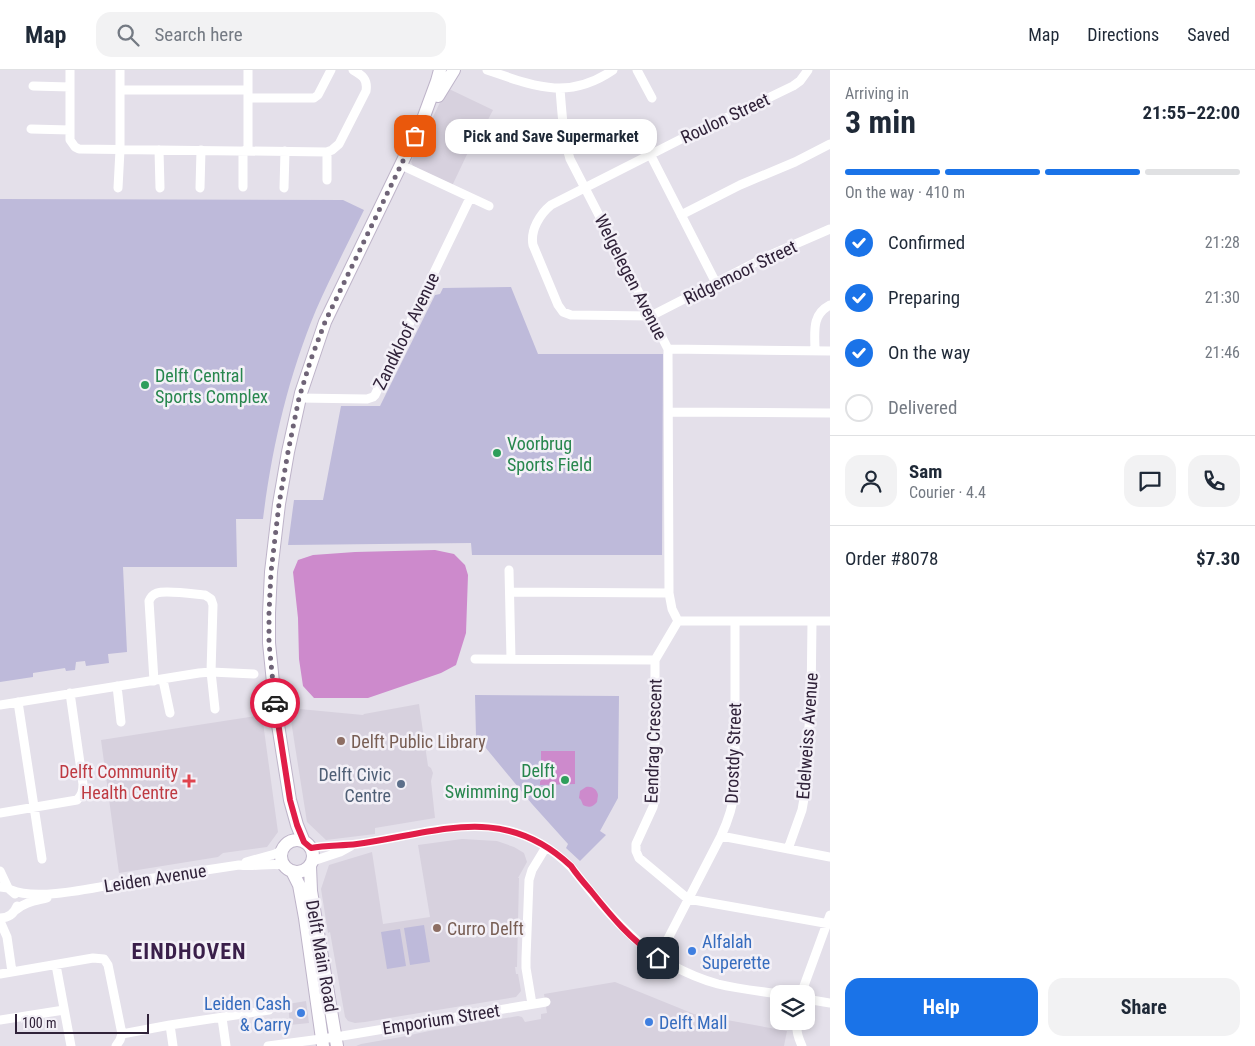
<!DOCTYPE html>
<meta charset="utf-8">
<style>
body{margin:0;font-family:"Roboto Condensed",sans-serif;background:#f2f2f3;color:#1f2937;height:100vh;display:flex;flex-direction:column;font-size:19px;white-space:nowrap}
*{box-sizing:border-box;margin:0}
p{font-size:16px;color:#747a83}
.icon{flex:none;width:28px;height:28px;fill:none;stroke:currentColor;stroke-width:2;stroke-linecap:round;stroke-linejoin:round}
.map{position:relative;flex:1;overflow:hidden}
.side{display:flex;flex-direction:column;background:#fff;width:425px}
.side>*{flex:none}
.tools{position:absolute;left:770px;top:915px;display:grid;gap:10px}
.tools a{display:grid;place-items:center;width:45px;height:45px;border-radius:10px;background:#fff;box-shadow:0 2px 8px #0003;font-size:25px}
.scale{position:absolute;left:15px;bottom:12px;width:134px;box-sizing:border-box;padding-left:5px;border:2px solid #302239;border-top:0;font-size:14px;line-height:18px;white-space:nowrap;color:#302239;-webkit-text-stroke:4px #f3f0f7;paint-order:stroke}
.pin{position:absolute;display:grid;place-items:center;width:42px;height:42px;color:#fff;margin:-21px;border-radius:10px;box-shadow:0 2px 8px #0006}
.courier{position:absolute;display:grid;place-items:center;width:50px;height:50px;margin:-25px;border:4px solid #e11d48;border-radius:50%;background:#fff;color:#222;box-shadow:0 1px 6px #0007}
.bubble{position:absolute;height:35px;border-radius:15px;background:#fff;box-shadow:0 2px 8px #0003;font-size:16px;font-weight:700;line-height:35px;text-align:center}
.overview em{font-style:normal;font-weight:700}
.overview div{display:flex;flex-direction:column-reverse}
.overview{display:flex;align-items:center;justify-content:space-between;height:85px;padding:0 15px}
h1{font-size:32px;font-weight:700;line-height:38px}
.bar{display:grid;grid-template-columns:repeat(4,1fr);gap:8px 5px;align-content:center;height:60px;padding:0 15px}
.bar i{height:6px;border-radius:4px;background:#e0e1e3}
.bar .current{background:#1a73e8}
.bar p{grid-column:span 4}
.line{display:flex;align-items:center;gap:12px;padding:0 15px;border-top:1px solid #e0e1e3}
.line div{flex:1}
.round{display:grid;place-items:center;flex:none;width:52px;height:52px;border-radius:15px;background:#f2f2f3}
ol{padding:0 15px;list-style:none}
li{display:flex;align-items:center;gap:15px;height:55px}
li p{margin-inline-start:auto}
li .icon{padding:5px;border-radius:50%;background:#1a73e8;color:#fff;stroke-width:4}
li:last-child{color:#747a83}
li i{width:28px;height:28px;border:2px solid #e0e1e3;border-radius:50%}
.primary-button{display:flex;gap:10px;margin-top:auto;padding:10px 15px}
.primary-button a{flex:1;height:58px;border-radius:15px;background:#1a73e8;color:#fff;font-size:20px;font-weight:700;line-height:58px;text-align:center}
.primary-button a+a{background:#f2f2f3;color:#1f2937}
header{display:flex;align-items:center;gap:30px;box-sizing:border-box;height:70px;padding:0 25px;background:#fff;border-bottom:1px solid #e0e1e3}
header strong{font-size:24px}
nav{display:flex;gap:28px;margin-inline-start:auto;font-size:18px}
.search{width:350px;height:45px;background:#f2f2f3;display:flex;align-items:center;gap:12px;box-sizing:border-box;padding:0 18px;border-radius:15px;color:#747a83;font-size:19px}
main{display:flex;flex:1;min-height:0}
.map>svg:first-child{display:block}
.built{fill:#d7d1de}
.green{fill:#bebada}
.water{fill:#cd8acc}
.lines{fill:none;stroke-linecap:round;stroke-linejoin:round}
.secondary-casing{stroke:#beb4c9;stroke-width:14}
.street{stroke:#fff;stroke-width:9}
.secondary{stroke:#fff;stroke-width:12}
.done{stroke:#6f6477;stroke-width:5;stroke-dasharray:0 9}
.route{stroke:#e11d48;stroke-width:6}
.leisure-dot{fill:#2e9e5b;stroke:#f3f0f7;stroke-width:2}
.education-dot{fill:#8d6e63;stroke:#f3f0f7;stroke-width:2}
.health-dot{fill:#e0444e;stroke:#f3f0f7;stroke-width:2}
.service-dot{fill:#5c6f8a;stroke:#f3f0f7;stroke-width:2}
.shop-dot{fill:#3f7fe0;stroke:#f3f0f7;stroke-width:2}
.labels{text-anchor:middle;dominant-baseline:central;stroke-width:5;stroke-linejoin:round;paint-order:stroke}
.street-label{font-size:18px;fill:#302239;stroke:#f3f0f7}
.leisure-label{font-size:18px;fill:#27864d;stroke:#f3f0f7;text-anchor:start}
.education-label{font-size:18px;fill:#785e54;stroke:#f3f0f7;text-anchor:start}
.health-label{font-size:18px;fill:#be3a42;stroke:#f3f0f7;text-anchor:end}
.service-label{font-size:18px;fill:#4e5e75;stroke:#f3f0f7;text-anchor:end}
.shop-label{font-size:18px;fill:#366cbe;stroke:#f3f0f7;text-anchor:start}
.district-label{font-size:22px;font-weight:bold;letter-spacing:1px;fill:#3a1f4a;stroke:#f3f0f7}
</style>
<header>
<strong>Map</strong>
<div class="search"><svg class="icon" aria-label="search" viewBox="0 0 24 24"><circle cx="10" cy="10" r="6"/><path d="M15 15l6 6"/></svg>Search here</div>
<nav><a>Map</a><a>Directions</a><a>Saved</a></nav>
</header>
<main>
<div class="map">
<svg width="830" height="976" viewBox="0 0 830 976">
<rect width="100%" height="100%" fill="#e4e0ea"/>
<path class="built" d="M447 18 493 40 473 79 470 78 452 116 413 96 411 92Z
M419 634 428 696 431 698 433 703 431 711 435 748 375 758V764L326 770 307 752 289 638 363 645 364 644Z
M262 645 278 762 267 777 223 783 218 787 119 803 101 670Z
M462 769 497 771 514 777 524 783 527 792 518 808H519L517 897H515L516 904H518L521 921 516 927 365 952 355 953 348 951 345 947 330 862 328 863 321 819 329 795 372 782 383 854 430 847 418 775Z
M615 912 694 944 787 961 784 976H356L361 974 401 967 429 961 518 946 522 947 525 952 541 949V944L547 943 544 924Z
M306 931 309 953 290 955 288 934Z"/>
<path class="green" d="M0 129 343 130 364 140C348 173 331 206 316 240 288 307 272 377 263 449H236L237 497H123L127 582 108 584 109 593 86 596 85 591 76 592 75 600 66 601 65 598 33 603V607L0 612Z
M511 217 538 284H663L662 485H472L471 473 288 475 294 430H323L341 336H380L435 225 440 224 443 218Z
M475 625 619 626 618 728 600 761 606 765 580 791 566 778 568 774 532 734 476 666Z
M424 855 430 892 410 895 404 858Z
M400 859 406 896 387 899 381 862Z"/>
<path class="water" d="M435 480 454 484 465 495 468 505 466 563 456 595 441 603 368 628H314L303 616 299 589 298 548 293 502 298 490 313 485 355 482Z
M541 681H575V714L540 715V711H541Z
M586 717C592 716 597 719 598 725L597 732C593 737 589 738 583 735L581 730 579 728 580 721Z"/>
<g class="lines">
<g class="secondary-casing">
<path id="secondary" d="M438 26 454 0
M281 786a16 16 0 1 1 32 0a16 16 0 1 1-32 0Z
M304 772 297 755 290 730 276 642 269 573V543L271 502 279 434 288 382 301 323 325 252 423 49 437 11 440 0
M310 796 311 821 337 976
M292 801 299 815 305 848 323 976"/>
</g>
<path class="street" d="M70 0V70L75 77 79 79 327 82 332 80 339 74 366 21C368 9 362 5 353 0
M248 0V81
M487 0C534 16 568 31 613 0
M637 0 652 28
M808 0 800 11 793 16 741 41 695 62 551 135C540 144 530 160 533 175L558 235 563 242 571 245 651 246 768 186 830 159
M33 16 70 17
M560 19C562 43 563 66 570 89L668 279 669 523 672 539 678 551
M120 20H248
M248 28H314L318 25 331 0
M31 59 70 60
M159 80 160 118
M650 84 716 213
M401 95 489 136
M327 110V82
M243 117V81
M118 118 120 80V0
M200 118 201 80
M284 118 285 81
M681 145 740 115 795 92 830 74
M668 279 830 281
M815 281C815 262 811 245 830 235
M299 328 367 329 373 327 375 325 470 128
M669 342 830 343
M509 500 511 589
M510 522 669 523
M678 551 655 590V728L653 737 636 774V781L639 788 688 829 830 854
M678 551H830
M475 589 655 590
M163 610 170 643
M154 611 149 531C151 527 152 525 157 523 166 520 194 524 205 525L211 529 213 535 211 602 215 639
M117 616 121 652
M18 632 42 789
M0 635 199 603 211 602 254 604
M0 743 77 730C82 725 83 721 83 714L70 623
M721 766 830 787
M311 778C326 775 341 776 357 774 436 763 504 731 571 797 614 851 648 894 718 914 738 919 759 921 779 924
M788 779 802 740 805 723 806 691 811 634 812 551
M313 791 340 782 351 776
M246 792 275 784 283 780
M0 801 8 818
M0 817 8 818 15 824
M11 820C37 831 92 818 121 813 160 807 199 801 239 795 254 797 269 793 284 795
M16 840C25 832 35 831 47 828
M0 848C8 848 14 844 17 836
M0 851 7 867 12 902
M658 888 721 766C728 751 733 736 735 719V551
M56 895 71 976
M0 904 93 888 104 889 108 895 122 964 120 970 116 976
M801 924 830 845
M806 929 830 933
M532 934 526 898V888L529 810 532 800 546 777
M222 948 226 976
M0 950 64 940
M797 951C796 961 798 967 802 976
M170 955 173 976
M122 964 170 955 269 940
M268 976 336 967 546 932"/>
<use href="#secondary" class="secondary"/>
</g>
<g class="lines">
<path class="done" d="M275 633 269 573V543L271 502 279 434 288 382 299 328 311 289 325 252 415 66"/>
<path class="route" d="M275 633 290 730 297 755 304 772 311 778C326 775 341 776 357 774 437 763 503 732 571 796 577 805 584 813 591 821 611 846 631 870 658 888"/>
</g>
<g class="leisure-dot">
<circle cx="145" cy="315" r="5"/>
<circle cx="497" cy="383" r="5"/>
<circle cx="565" cy="710" r="5"/>
</g>
<g class="education-dot">
<circle cx="341" cy="671" r="5"/>
<circle cx="437" cy="858" r="5"/>
</g>
<path class="health-dot" d="M186.5 703.5h5v5h5v5h-5v5h-5v-5h-5v-5h5z"/>
<circle class="service-dot" cx="401" cy="714" r="5"/>
<g class="shop-dot">
<circle cx="692" cy="881" r="5"/>
<circle cx="301" cy="943" r="5"/>
<circle cx="649" cy="952" r="5"/>
</g>
<g class="labels">
<g class="street-label">
<text transform="translate(725 48) rotate(-25)">Roulon Street</text>
<text transform="translate(740 202) rotate(-26)">Ridgemoor Street</text>
<text transform="translate(631 207) rotate(63)">Welgelegen Avenue</text>
<text transform="translate(406 261) rotate(-64)">Zandkloof Avenue</text>
<text transform="translate(807 666) rotate(-86)">Edelweiss Avenue</text>
<text transform="translate(653 671) rotate(-88)">Eendrag Crescent</text>
<text transform="translate(733 683) rotate(-88)">Drostdy Street</text>
<text transform="translate(155 808) rotate(-9)">Leiden Avenue</text>
<text transform="translate(322 886) rotate(80)">Delft Main Road</text>
<text transform="translate(441 949) rotate(-9)">Emporium Street</text>
</g>
<g class="leisure-label">
<text x="155" y="305">Delft Central<tspan x="155" dy="21">Sports Complex</tspan></text>
<text x="507" y="373">Voorbrug<tspan x="507" dy="21">Sports Field</tspan></text>
<text x="555" y="700" text-anchor="end">Delft<tspan x="555" dy="21">Swimming Pool</tspan></text>
</g>
<g class="education-label">
<text x="351" y="671">Delft Public Library</text>
<text x="447" y="858">Curro Delft</text>
</g>
<g class="health-label">
<text x="178" y="701">Delft Community<tspan x="178" dy="21">Health Centre</tspan></text>
</g>
<g class="service-label">
<text x="391" y="704">Delft Civic<tspan x="391" dy="21">Centre</tspan></text>
</g>
<g class="shop-label">
<text x="702" y="871">Alfalah<tspan x="702" dy="21">Superette</tspan></text>
<text x="291" y="933" text-anchor="end">Leiden Cash<tspan x="291" dy="21">&amp; Carry</tspan></text>
<text x="659" y="952">Delft Mall</text>
</g>
<g class="district-label">
<text x="189" y="881">EINDHOVEN</text>
</g>
</g>
</svg>
<div class="tools">
<a><svg class="icon" aria-label="layers" viewBox="0 0 24 24"><path d="M12 4l9 5-9 5-9-5zM3 14l9 5 9-5"/></svg></a>
</div>
<div class="scale">100 m</div>
<div class="pin" style="left:415px;top:66px;background:#ea580c"><svg class="icon" aria-label="bag" viewBox="0 0 24 24"><path d="M5 8h14l-1 12H6zM9 8a3 3 0 0 1 6 0"/></svg></div>
<div class="pin" style="left:658px;top:888px;background:#1f2937"><svg class="icon" aria-label="home" viewBox="0 0 24 24"><path d="M3 11l9-7 9 7M6 9v11h12V9"/></svg></div>
<div class="courier" style="left:275px;top:633px"><svg class="icon" aria-label="car" viewBox="0 0 24 24"><path d="M5 17H2v-5l4-1 3-4h7l3 4 3 1v5h-3M9 17h6M6 11h13"/><circle cx="7" cy="17" r="2"/><circle cx="17" cy="17" r="2"/></svg></div>
<div class="bubble" style="left:445px;top:49px;width:212px">Pick and Save Supermarket</div>
</div>
<section class="side">
<div class="overview"><div><h1>3 min</h1><p>Arriving in</p></div><em>21:55–22:00</em></div>
<div class="bar"><i class="current"></i><i class="current"></i><i class="current"></i><i></i><p>On the way · 410 m</p></div>
<ol>
<li><svg class="icon" aria-label="check" viewBox="0 0 24 24"><path d="M5 12l5 5 9-10"/></svg>Confirmed<p>21:28</p></li>
<li><svg class="icon" aria-label="check" viewBox="0 0 24 24"><path d="M5 12l5 5 9-10"/></svg>Preparing<p>21:30</p></li>
<li><svg class="icon" aria-label="check" viewBox="0 0 24 24"><path d="M5 12l5 5 9-10"/></svg>On the way<p>21:46</p></li>
<li><i></i>Delivered</li>
</ol>
<div class="line" style="height:90px"><a class="round"><svg class="icon" aria-label="person" viewBox="0 0 24 24"><circle cx="12" cy="8" r="4"/><path d="M4 21q1-7 8-7t8 7"/></svg></a><div><b>Sam</b><p>Courier · 4.4</p></div><a class="round"><svg class="icon" aria-label="chat" viewBox="0 0 24 24"><path d="M4 5h16v11H9l-5 4z"/></svg></a><a class="round"><svg class="icon" aria-label="phone" viewBox="0 0 24 24"><path d="M5 4h4l2 5-3 2q2 4 5 5l2-3 5 2v4C11 20 4 13 5 4z"/></svg></a></div>
<div class="line" style="height:65px"><div>Order #8078</div><b>$7.30</b></div>
<div class="primary-button"><a>Help</a><a>Share</a></div>
</section>
</main>
